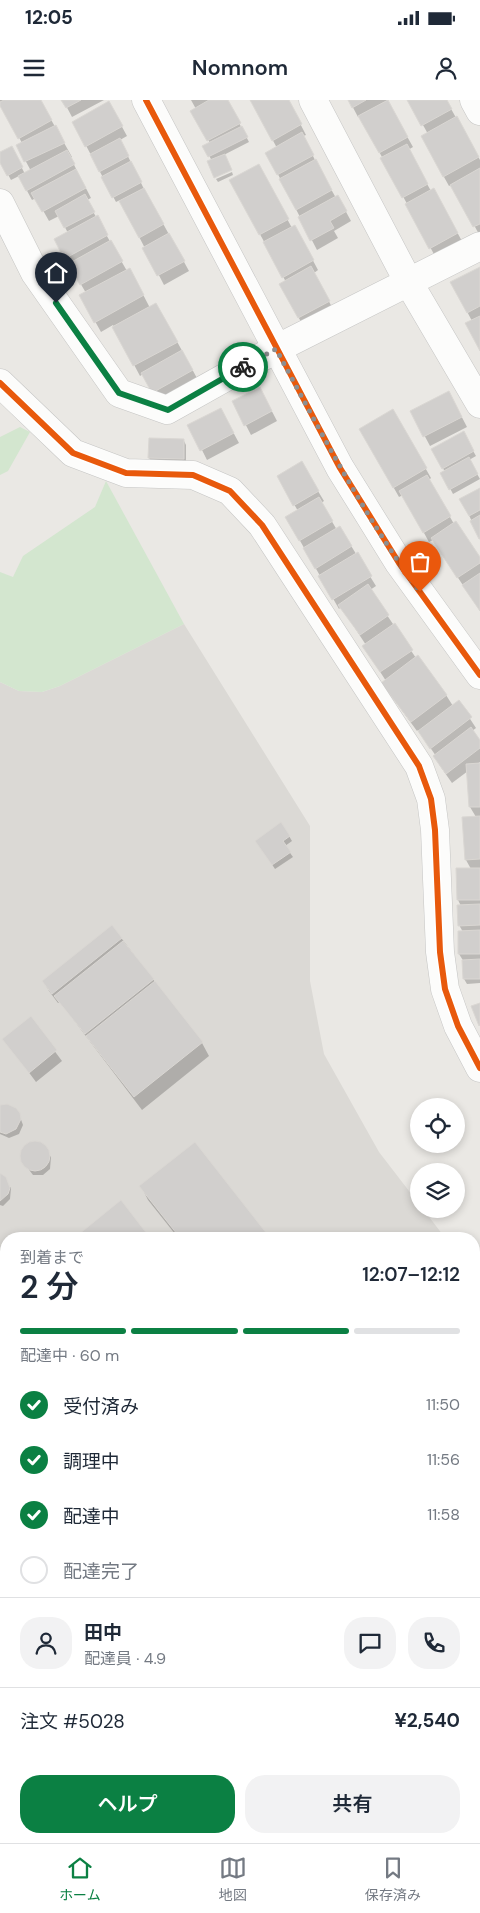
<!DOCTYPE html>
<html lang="ja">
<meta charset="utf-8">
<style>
body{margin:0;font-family:"DM Sans","Noto Sans JP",sans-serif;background:#f2f2f3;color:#1f2937;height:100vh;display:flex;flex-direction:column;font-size:19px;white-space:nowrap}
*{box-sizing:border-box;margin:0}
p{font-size:16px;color:#747a83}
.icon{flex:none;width:28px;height:28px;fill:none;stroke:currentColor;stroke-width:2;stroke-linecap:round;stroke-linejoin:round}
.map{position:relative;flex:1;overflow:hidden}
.side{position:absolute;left:0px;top:1132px;width:480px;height:611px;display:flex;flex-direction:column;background:#fff;border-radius:20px 20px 0 0;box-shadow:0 2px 8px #0003}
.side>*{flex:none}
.controls{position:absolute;left:410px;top:998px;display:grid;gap:10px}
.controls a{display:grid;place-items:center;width:55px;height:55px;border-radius:50%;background:#fff;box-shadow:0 2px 8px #0003;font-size:25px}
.pin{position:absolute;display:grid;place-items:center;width:42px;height:42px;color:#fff;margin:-51px -21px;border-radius:50% 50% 50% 0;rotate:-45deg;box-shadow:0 0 5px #0007}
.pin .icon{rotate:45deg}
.courier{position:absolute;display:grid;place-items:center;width:50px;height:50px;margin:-25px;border:4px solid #0b8043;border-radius:50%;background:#fff;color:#222;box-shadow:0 1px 6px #0007}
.headline em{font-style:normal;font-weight:600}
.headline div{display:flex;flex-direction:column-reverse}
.headline{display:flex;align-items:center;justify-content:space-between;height:85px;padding:0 20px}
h1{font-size:32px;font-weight:600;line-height:38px}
.bar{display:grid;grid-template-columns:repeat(4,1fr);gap:8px 5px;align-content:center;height:60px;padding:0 20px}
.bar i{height:6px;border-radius:4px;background:#e0e1e3}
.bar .selected{background:#0b8043}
.bar p{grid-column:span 4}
.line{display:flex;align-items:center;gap:12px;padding:0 20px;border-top:1px solid #e0e1e3}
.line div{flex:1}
.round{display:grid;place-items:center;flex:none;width:52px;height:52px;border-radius:20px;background:#f2f2f3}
ol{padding:0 20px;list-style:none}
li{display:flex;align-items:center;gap:15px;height:55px}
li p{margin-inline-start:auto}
li .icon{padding:5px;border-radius:50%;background:#0b8043;color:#fff;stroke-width:4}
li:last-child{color:#747a83}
li i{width:28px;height:28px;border:2px solid #e0e1e3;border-radius:50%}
.button{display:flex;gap:10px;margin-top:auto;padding:10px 20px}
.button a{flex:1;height:58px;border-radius:20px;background:#0b8043;color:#fff;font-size:20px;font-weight:600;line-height:58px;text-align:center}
.button a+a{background:#f2f2f3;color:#1f2937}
.status{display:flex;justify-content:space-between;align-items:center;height:35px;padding:0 25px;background:#fff;direction:ltr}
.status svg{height:14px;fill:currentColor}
header{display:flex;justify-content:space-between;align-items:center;height:65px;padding:0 20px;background:#fff;font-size:22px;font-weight:600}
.tabs{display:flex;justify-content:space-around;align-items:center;height:70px;border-top:1px solid #e0e1e3;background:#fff;font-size:14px;color:#747a83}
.tabs a{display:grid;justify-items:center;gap:2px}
.tabs .selected{color:#0b8043}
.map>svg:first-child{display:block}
.industrial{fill:#dbd9d5}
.green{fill:#d3e6cf}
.shadow{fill:#0003}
.building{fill:#d1cfcd;stroke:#dad7d3}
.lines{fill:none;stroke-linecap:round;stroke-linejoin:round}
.minor-casing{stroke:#c5c5c4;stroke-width:29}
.minor{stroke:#fcfcfb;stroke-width:28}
.cycleway-casing{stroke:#fff;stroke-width:9}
.cycleway{stroke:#e8590c;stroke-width:6}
.done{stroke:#8c8e90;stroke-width:5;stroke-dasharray:0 9}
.route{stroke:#0b8043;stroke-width:6}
</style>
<div class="status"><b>12:05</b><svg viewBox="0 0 49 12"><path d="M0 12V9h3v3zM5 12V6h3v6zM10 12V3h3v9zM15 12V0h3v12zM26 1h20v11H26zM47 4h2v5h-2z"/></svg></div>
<header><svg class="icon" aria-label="menu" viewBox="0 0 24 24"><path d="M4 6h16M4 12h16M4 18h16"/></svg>Nomnom<svg class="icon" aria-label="person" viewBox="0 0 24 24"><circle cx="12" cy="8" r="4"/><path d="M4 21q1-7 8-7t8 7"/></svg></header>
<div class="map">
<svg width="480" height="1743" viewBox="0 0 480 1743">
<rect width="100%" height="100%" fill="#eae8e4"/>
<path class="industrial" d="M184 524 310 726V881L324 954 379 1052 419 1104V1109H423L446 1139H6V1738H474V1171L480 1174V1743H0V582L19 591 42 592 60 586Z"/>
<path class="green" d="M20 327 30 332 8 371 0 375V337Z
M106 381 184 524 60 586 42 592 19 591 0 582V472L13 477 23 456 95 407Z"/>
<path class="shadow" d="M0 0H40L72 57H70L91 98 87 100 96 117 127 171 135 179 150 208 162 214 198 280 158 302 143 274 140 276 113 225 101 232 81 196 86 193 55 140 68 133 59 116 49 121 36 98 32 100 19 76 11 80 0 60V53L11 47 25 74 31 71 17 45 22 43 2 6 0 7Z
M63 0H104L72 17Z
M191 0H227L249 42 212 61 204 46 210 43 192 11 196 9Z
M251 0H288L306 35 303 36 318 66 336 98 338 97 351 121 334 131 338 138 317 150 267 53 277 48Z
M349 0H389L387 1 413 47 408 50 431 91 439 99 463 143 436 158 360 16 358 17Z
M409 0H446L480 60V136L452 85 449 86 444 77 428 34Z
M109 3 127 36 120 40 143 87 189 171 164 185 120 100 116 102 74 23Z
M232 72 233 75 218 82 216 79Z
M264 76 292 128 300 136 318 170 314 173 334 211 304 227 280 185 286 182 231 81Z
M480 168V248L472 221 452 183Z
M265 298 277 321 251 335 234 302Z
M454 302 467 327 430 346 412 312Z
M393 311 431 378 429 380 454 424 480 459V511L433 440 429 442 403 395 399 397 361 330Z
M226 319 239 343 207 360 202 350Z
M463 333 476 356 469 360 480 379 453 394 442 373 445 372 433 349Z
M184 341 186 345V364L152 362 149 358Z
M301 363 324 401 321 403 337 430 340 428 376 486 370 490 416 558 446 595 453 606 459 602 476 628 472 631 480 642V662L476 665H480V883L467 884 464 879V862L459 854 463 832 459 825 461 806 458 800V769H471L466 760 463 718 476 717 470 707 468 671 452 683 440 666 436 656 418 630 417 631 389 593 383 583 386 581 370 556 366 545 341 507 339 509 287 418 298 411 278 377Z
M480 389V438L461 399Z
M289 736 292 741 285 746 293 757 275 769 260 746Z
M112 826 202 943 209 956 142 1010 60 902 58 903 49 891 43 881Z
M30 918 62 961 36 982 4 939Z
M0 1007 19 1014 23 1025 19 1034 9 1038 0 1034Z
M30 1044H41L51 1057 50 1069 43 1075H33L23 1062V1051Z
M0 1075 11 1088 10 1099 3 1106 0 1105Z
M141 1086 270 1139H179L148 1100Z
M6 1193V1426L0 1431V1198Z
M480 1253V1359L474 1351V1258Z
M474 1461 480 1469V1537L474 1542Z
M0 1474 6 1481V1521L0 1526Z
M480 1544V1604L474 1596V1549Z
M474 1624 480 1632V1672L474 1677Z
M6 1626V1689L0 1681V1631Z
M153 1738H210L213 1743H146Z
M253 1738H397L390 1743H246Z"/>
<path class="building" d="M4 0H41L52 20 18 39 0 6V2Z
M61 0H81L66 8Z
M209 0H228L241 23 207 41 190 11Z
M250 0H289L302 24 272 41Z
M348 0H366L352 8Z
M388 0 408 37 379 53 358 16Z
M407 0H447L452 9 421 26Z
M109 1 123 26 85 47 72 22Z
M457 16 479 57 443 77 421 36Z
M56 25 65 43 24 62 16 45Z
M242 26 248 37 208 57 202 46Z
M302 32 314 55 277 75 265 53Z
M120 38 129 56 99 72 90 54Z
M407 44 428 84 402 98 380 58Z
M12 46 23 67 7 76 0 63V52Z
M67 50 75 64 26 91 18 76Z
M225 54 232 70 214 78 207 61Z
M316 59 332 90 296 110 279 79Z
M131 61 142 82 112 98 101 77Z
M259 64 289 119 259 135 229 80Z
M480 68V124L473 127 450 85Z
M76 69 86 88 42 112 31 93Z
M144 88 164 124 139 138 119 101Z
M434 88 458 133 429 149 405 104Z
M85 94 95 112 64 128 55 111Z
M338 95 347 111 330 121 334 128 310 141 298 117Z
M98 115 108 135 64 159 54 139Z
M295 125 314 160 282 178 263 142Z
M169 133 185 161 157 176 142 148Z
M111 140 123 161 80 185 68 164Z
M311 166 330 201 298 218 279 184Z
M480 167V206L467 213 450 182Z
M130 168 144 195 94 223 79 195Z
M156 203 178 242 133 266 112 227Z
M480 216V251L465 223Z
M182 250 193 270 152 293 141 273Z
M260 287 272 311 244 326 232 301Z
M449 291 462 317 423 337 410 311Z
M221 308 234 333 200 351 187 325Z
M393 309 427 368 393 388 359 329Z
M464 331 474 351 442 369 431 349Z
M149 338 184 339V359L148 358Z
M469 357 478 374 449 390 440 373Z
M302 361 319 391 293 406 277 376Z
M427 375 451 416 423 433 399 391Z
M480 388V410L469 416 459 399Z
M319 397 333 421 299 441 285 417Z
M480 415V439H479L470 421Z
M456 421 480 457V463L457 478 431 438Z
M340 426 352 446 315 469 303 448Z
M358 452 372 476 332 500 318 476Z
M480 473V511L462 485Z
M368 484 389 515 360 535 338 505Z
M395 523 413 550 380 572 362 546Z
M418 555 447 595 411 622 381 583Z
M459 600 472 617 430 649 418 631Z
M471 627 480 640V648L446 674 433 656Z
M480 663V707H469L466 664Z
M480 716V759L465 760 462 717Z
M281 722 290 736 283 741 291 752 272 765 255 741Z
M456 768H480V800H457Z
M480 804V825L458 826 457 805Z
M112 825 122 838 52 894 42 881Z
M480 830V854H458V831Z
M123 841 154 879 85 934 54 896Z
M480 859V879H463L462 860Z
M155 881 203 942 134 997 86 936Z
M480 903V925L479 926 471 906Z
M31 916 57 950 29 973 2 939Z
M7 1004 16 1008 20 1013 21 1019 16 1029 6 1034 0 1032V1005Z
M20 1056a15 15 0 1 1 30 0a15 15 0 1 1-30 0Z
M195 1042 271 1139H181L139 1086Z
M0 1073 6 1077 10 1088 8 1094 0 1101Z
M121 1100 151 1139H73Z
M6 1191V1402L0 1407V1196Z
M480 1252V1350L476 1352 474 1349V1257Z
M474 1459 480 1467V1514L474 1519Z
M0 1472 6 1479V1501L0 1506Z
M480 1543V1601L474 1593V1548Z
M474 1622 480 1630V1649L474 1653Z
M6 1625V1687L0 1679V1630Z
M151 1738H205L198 1743H144Z
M251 1738H368L361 1743H245Z
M435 1738H446L450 1743H428Z"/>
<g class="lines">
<g class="minor-casing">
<path id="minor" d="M146 0 340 368 399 463 480 575
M313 0 409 183 480 304
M474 0 480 11
M0 103 35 173 119 293 167 310 276 249 480 146
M0 283 73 353 126 373 193 375 230 391 262 425 419 666 431 699 435 730 440 852 445 889 458 926 480 968"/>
</g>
<use href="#minor" class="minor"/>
<g class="cycleway-casing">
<path id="cycleway" d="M146 0 340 368 399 463 480 575
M0 283 73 353 126 373 193 375 230 391 262 425 419 666 431 699 435 730 440 852 445 889 458 926 480 968"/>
</g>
<use href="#cycleway" class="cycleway"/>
</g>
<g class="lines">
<path class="done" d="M243 267 276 249C321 332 364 416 420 492"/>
<path class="route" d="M56 203 119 293 168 310 243 267"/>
</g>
</svg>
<div class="controls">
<a><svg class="icon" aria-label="locate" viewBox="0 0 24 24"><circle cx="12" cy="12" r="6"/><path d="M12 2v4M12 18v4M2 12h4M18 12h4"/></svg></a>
<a><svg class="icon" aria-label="layers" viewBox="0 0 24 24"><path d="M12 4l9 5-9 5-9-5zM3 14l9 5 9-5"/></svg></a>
</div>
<div class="pin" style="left:420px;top:492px;background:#ea580c"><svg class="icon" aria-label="bag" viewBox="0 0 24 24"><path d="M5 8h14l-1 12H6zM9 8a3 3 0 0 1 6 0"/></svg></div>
<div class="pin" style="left:56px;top:203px;background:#1f2937"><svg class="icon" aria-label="home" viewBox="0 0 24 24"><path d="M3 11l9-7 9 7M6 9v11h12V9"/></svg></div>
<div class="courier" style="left:243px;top:267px"><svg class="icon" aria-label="bike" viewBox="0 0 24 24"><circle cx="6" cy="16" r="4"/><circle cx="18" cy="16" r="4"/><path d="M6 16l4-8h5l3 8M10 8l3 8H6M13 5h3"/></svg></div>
<section class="side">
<div class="headline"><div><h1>2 分</h1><p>到着まで</p></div><em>12:07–12:12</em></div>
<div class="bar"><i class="selected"></i><i class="selected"></i><i class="selected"></i><i></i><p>配達中 · 60 m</p></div>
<ol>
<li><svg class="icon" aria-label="check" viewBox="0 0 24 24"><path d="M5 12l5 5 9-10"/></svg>受付済み<p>11:50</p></li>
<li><svg class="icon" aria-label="check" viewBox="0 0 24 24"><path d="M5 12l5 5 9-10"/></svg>調理中<p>11:56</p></li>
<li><svg class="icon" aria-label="check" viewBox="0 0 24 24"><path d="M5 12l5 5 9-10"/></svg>配達中<p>11:58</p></li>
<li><i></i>配達完了</li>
</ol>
<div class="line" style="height:90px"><a class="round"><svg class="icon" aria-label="person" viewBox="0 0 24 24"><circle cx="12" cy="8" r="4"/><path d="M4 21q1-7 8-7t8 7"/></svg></a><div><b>田中</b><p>配達員 · 4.9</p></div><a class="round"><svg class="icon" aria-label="chat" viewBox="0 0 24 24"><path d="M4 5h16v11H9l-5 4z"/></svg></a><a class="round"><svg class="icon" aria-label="phone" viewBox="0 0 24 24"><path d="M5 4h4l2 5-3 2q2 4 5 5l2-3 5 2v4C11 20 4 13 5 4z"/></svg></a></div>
<div class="line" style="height:65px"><div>注文 #5028</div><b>¥2,540</b></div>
<div class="button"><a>ヘルプ</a><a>共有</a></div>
</section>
</div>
<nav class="tabs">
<a class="selected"><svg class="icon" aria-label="home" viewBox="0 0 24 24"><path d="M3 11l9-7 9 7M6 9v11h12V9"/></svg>ホーム</a>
<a><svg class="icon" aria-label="map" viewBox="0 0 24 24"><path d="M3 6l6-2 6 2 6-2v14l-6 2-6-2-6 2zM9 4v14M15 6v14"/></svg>地図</a>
<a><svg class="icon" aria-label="saved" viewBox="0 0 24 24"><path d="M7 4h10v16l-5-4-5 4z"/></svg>保存済み</a>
</nav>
